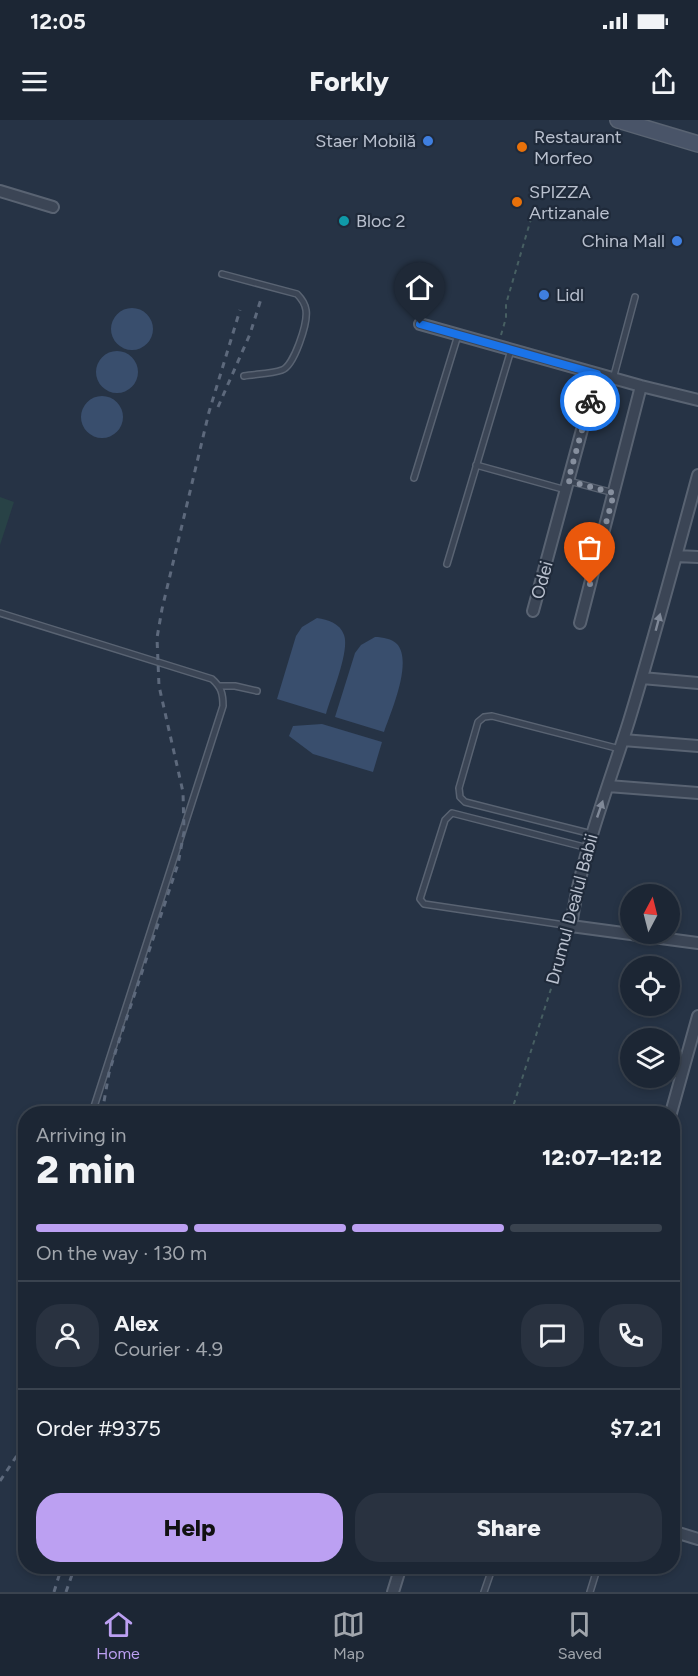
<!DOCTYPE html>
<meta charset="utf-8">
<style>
body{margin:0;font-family:Figtree,sans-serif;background:#293240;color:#f1f3f6;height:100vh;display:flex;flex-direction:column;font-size:22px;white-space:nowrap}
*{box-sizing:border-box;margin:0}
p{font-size:20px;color:#a0a5ac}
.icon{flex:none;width:33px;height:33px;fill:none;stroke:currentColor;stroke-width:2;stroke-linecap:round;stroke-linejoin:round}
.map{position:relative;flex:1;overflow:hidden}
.panel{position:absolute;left:18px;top:986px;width:662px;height:468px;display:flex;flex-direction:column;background:#1c2634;border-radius:24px;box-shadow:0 3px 9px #0003,0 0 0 2px #3a434f}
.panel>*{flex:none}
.needle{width:39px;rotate:7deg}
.tools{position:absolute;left:620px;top:764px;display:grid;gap:12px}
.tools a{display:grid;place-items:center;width:60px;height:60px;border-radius:50%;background:#1c2634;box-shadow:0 3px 9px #0003,0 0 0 2px #3a434f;font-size:30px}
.pin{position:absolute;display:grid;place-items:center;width:51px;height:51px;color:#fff;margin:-62px -26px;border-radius:50% 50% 50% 0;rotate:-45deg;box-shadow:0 0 6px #0007}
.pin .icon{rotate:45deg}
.courier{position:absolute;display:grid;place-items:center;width:60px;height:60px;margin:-30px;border:4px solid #1a73e8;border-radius:50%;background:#fff;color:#222;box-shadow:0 2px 8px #0007}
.headline em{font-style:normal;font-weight:800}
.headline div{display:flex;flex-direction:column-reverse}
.headline{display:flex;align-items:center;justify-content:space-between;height:102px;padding:0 18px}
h1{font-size:39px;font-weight:800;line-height:45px}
.bar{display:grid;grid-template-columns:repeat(4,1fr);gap:9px 6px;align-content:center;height:72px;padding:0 18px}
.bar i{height:8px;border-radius:4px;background:#3a434f}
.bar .selected{background:#bca0f2}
.bar p{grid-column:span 4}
.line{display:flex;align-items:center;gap:15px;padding:0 18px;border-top:2px solid #3a434f}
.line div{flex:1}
.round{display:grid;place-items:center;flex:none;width:63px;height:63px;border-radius:24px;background:#293240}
.cta{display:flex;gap:12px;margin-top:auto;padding:12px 18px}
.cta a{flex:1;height:69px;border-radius:24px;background:#bca0f2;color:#111;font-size:24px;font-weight:800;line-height:69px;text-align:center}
.cta a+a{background:#293240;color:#f1f3f6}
.status{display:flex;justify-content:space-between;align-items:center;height:42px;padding:0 30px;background:#1c2634;direction:ltr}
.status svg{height:16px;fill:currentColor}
header{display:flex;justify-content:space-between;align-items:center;height:78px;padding:0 18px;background:#1c2634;font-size:27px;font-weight:800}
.menu{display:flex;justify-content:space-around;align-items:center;height:84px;border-top:2px solid #3a434f;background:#1c2634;font-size:16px;color:#a0a5ac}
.menu a{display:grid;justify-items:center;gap:3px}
.menu .selected{color:#bca0f2}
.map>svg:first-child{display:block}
.green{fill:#284246}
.water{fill:#394e6d}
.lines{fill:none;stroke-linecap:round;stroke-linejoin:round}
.lane-casing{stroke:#596372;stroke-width:8}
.street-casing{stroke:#596372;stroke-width:14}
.secondary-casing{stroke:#596372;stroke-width:18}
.path{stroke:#475f62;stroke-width:2;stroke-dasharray:4.5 4.5;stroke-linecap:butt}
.lane{stroke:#3b4555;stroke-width:5}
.street{stroke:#3b4555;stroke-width:10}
.secondary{stroke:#495468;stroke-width:15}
.rail{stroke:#5d697c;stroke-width:3;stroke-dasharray:6 6;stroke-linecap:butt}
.oneway{fill:#808998}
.done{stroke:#868f9e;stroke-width:6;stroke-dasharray:0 10.8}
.route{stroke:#1a73e8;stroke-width:8}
.shop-dot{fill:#3f7fe0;stroke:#1f2a3a;stroke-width:2}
.food-dot{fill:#e8710a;stroke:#1f2a3a;stroke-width:2}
.culture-dot{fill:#0f9aa8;stroke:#1f2a3a;stroke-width:2}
.labels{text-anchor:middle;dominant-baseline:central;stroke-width:4.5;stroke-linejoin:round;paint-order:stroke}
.poi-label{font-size:18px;fill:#b9c0ce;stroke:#1f2a3a;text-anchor:start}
.street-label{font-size:18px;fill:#b9c0ce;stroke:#1f2a3a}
</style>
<div class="status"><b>12:05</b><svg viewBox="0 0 49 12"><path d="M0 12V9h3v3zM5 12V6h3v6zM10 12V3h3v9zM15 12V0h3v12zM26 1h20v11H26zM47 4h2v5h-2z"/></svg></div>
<header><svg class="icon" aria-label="menu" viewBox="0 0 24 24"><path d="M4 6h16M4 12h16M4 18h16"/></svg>Forkly<svg class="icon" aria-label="share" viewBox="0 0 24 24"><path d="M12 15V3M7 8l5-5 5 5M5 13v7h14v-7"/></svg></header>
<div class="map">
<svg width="698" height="1472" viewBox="0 0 698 1472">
<rect width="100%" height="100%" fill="#263345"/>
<path class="green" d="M0 377 14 382 0 425Z"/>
<path class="water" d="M111 209a21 21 0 1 1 42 0a21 21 0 1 1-42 0Z
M96 252a21 21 0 1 1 42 0a21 21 0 1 1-42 0Z
M81 297a21 21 0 1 1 42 0a21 21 0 1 1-42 0Z
M317 498C328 500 340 503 344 515 350 531 331 576 326 594L277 579 296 516 302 507Z
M375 517C383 517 392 519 397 524 413 542 391 592 384 612L335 597 355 533 361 525Z
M322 604 382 622 373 652 313 634 289 616 293 606Z"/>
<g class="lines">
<g class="lane-casing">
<path id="lane" d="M222 154 297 174C302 179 305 183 306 190 308 203 294 246 282 250 271 254 255 254 244 256
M613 259 635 177
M476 345 566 370
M414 358 458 215
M569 361 614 373
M447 444 511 230
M0 493 212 559C221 567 223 573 223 586L92 993
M219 566H235L257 571
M592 714 465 682 460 677 459 668 478 602 484 597 492 596 620 629
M571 806 424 784 420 779 445 700 452 693 588 728
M484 1472 493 1446
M590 1472 598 1446"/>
</g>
<g class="street-casing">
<path id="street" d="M0 71 53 87
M420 204 641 266 698 280
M698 355C676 437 654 519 629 601 608 668 581 735 571 806L698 823
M676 436 698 437
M533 491 597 254
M580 503 641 266
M642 558 698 563
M623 620 698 626
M608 666 698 673
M671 993 698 896
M672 1411 698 1419
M393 1472 401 1446"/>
</g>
<g class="secondary-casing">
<path id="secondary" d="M618 0 698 24"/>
</g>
<path class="path" d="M501 215 506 198V184L533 92
M511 993 568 816"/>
<use href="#lane" class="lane"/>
<use href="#street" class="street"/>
<use href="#secondary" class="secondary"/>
<path class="rail" d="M218 287 250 214 261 179
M102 993 109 953 116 930 178 744 184 712 183 672 159 566 157 518 162 489 209 292 240 190
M0 1361 26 1322
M54 1472 62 1446
M66 1472 75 1446"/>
</g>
<defs><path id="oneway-solid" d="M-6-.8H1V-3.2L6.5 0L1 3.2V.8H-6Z" transform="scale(1.5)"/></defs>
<g class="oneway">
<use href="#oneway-solid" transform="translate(658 502) rotate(-75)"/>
<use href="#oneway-solid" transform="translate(600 689) rotate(-71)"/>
</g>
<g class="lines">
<path class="done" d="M590 464 614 373 568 361 590 281"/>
<path class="route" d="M420 204 597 254 590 281"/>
</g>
<g class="shop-dot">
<circle cx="428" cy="21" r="6"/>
<circle cx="677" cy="121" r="6"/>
<circle cx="544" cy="175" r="6"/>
</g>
<g class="food-dot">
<circle cx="522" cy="27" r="6"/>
<circle cx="517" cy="82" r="6"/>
</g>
<circle class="culture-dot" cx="344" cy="101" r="6"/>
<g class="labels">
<g class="poi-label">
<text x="534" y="17">Restaurant<tspan x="534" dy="21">Morfeo</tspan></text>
<text x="416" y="21" text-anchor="end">Staer Mobilă</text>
<text x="529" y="72">SPIZZA<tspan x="529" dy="21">Artizanale</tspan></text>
<text x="356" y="101">Bloc 2</text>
<text x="665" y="121" text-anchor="end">China Mall</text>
<text x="556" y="175">Lidl</text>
</g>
<g class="street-label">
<text transform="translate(542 460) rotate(-75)">Odei</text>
<text transform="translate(572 789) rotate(-75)">Drumul Dealul Babii</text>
</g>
</g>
</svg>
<div class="tools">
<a><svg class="needle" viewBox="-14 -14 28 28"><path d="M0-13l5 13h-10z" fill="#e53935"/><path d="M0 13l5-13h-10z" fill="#a0a5ac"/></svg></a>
<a><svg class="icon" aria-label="locate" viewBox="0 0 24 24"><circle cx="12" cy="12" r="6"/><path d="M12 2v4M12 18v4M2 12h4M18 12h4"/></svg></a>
<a><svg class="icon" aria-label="layers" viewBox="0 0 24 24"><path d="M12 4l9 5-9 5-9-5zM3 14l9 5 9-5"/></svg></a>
</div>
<div class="pin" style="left:590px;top:464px;background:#ea580c"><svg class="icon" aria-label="bag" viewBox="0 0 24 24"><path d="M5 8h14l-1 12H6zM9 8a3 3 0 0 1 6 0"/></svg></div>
<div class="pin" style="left:420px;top:204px;background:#1f2937"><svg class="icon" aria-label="home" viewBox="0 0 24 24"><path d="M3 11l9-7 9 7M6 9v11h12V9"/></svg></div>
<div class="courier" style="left:590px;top:281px"><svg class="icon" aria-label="bike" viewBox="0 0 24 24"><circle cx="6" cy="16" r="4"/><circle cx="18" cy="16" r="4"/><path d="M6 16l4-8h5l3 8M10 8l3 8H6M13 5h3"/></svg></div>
<section class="panel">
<div class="headline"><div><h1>2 min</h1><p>Arriving in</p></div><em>12:07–12:12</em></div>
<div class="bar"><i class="selected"></i><i class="selected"></i><i class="selected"></i><i></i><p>On the way · 130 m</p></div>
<div class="line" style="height:108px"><a class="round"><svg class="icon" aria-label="person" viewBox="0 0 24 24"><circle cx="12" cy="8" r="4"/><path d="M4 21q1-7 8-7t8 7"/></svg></a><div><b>Alex</b><p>Courier · 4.9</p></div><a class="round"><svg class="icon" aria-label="chat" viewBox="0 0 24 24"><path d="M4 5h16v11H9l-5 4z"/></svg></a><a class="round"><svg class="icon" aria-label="phone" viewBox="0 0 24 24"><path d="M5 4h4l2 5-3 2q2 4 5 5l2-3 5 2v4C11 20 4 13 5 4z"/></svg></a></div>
<div class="line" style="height:78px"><div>Order #9375</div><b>$7.21</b></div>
<div class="cta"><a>Help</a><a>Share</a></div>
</section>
</div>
<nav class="menu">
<a class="selected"><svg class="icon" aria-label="home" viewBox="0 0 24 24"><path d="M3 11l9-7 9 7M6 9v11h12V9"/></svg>Home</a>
<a><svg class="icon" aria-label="map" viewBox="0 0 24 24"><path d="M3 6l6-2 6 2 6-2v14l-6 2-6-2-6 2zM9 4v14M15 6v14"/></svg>Map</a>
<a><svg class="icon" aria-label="saved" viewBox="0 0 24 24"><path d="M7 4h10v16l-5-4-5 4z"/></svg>Saved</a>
</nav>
